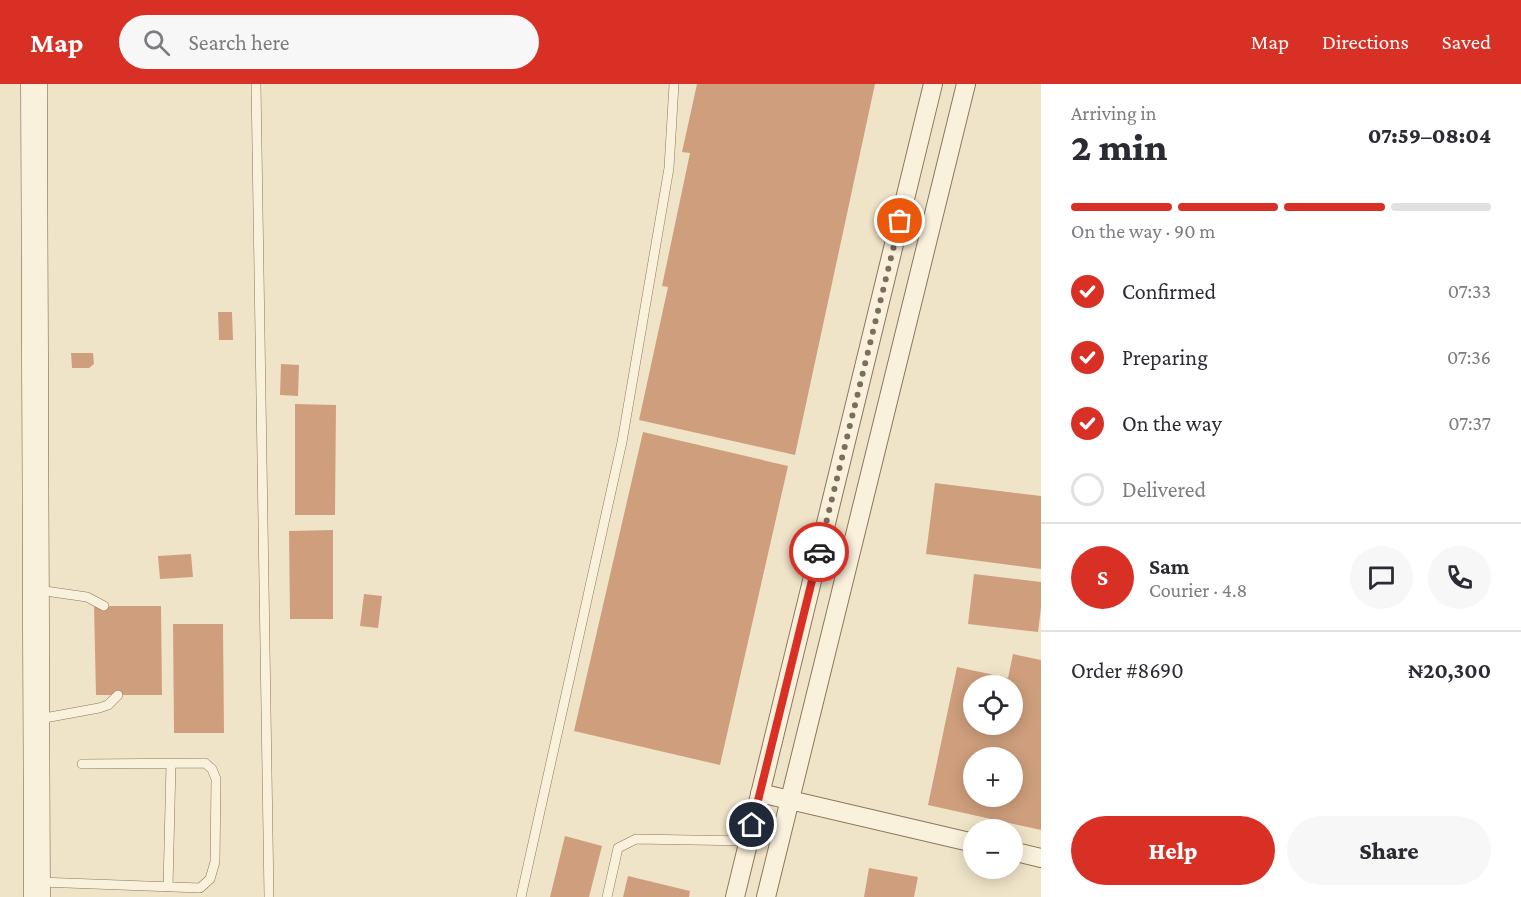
<!DOCTYPE html>
<meta charset="utf-8">
<style>
body{margin:0;font-family:"Crimson Pro",serif;background:#f7f7f7;color:#2b2b33;height:100vh;display:flex;flex-direction:column;font-size:22px;white-space:nowrap}
*{box-sizing:border-box;margin:0}
p{font-size:20px;color:#7c7c81}
.icon{flex:none;width:33px;height:33px;fill:none;stroke:currentColor;stroke-width:2;stroke-linecap:round;stroke-linejoin:round}
.map{position:relative;flex:1;overflow:hidden}
.side{display:flex;flex-direction:column;background:#fff;width:480px}
.side>*{flex:none}
.tools{position:absolute;left:963px;top:591px;display:grid;gap:12px}
.tools a{display:grid;place-items:center;width:60px;height:60px;border-radius:50%;background:#fff;box-shadow:0 3px 15px #0003;font-size:30px}
.pin{position:absolute;display:grid;place-items:center;width:51px;height:51px;color:#fff;margin:-26px;border:3px solid #fff;border-radius:50%;box-shadow:0 2px 6px #0007}
.courier{position:absolute;display:grid;place-items:center;width:60px;height:60px;margin:-30px;border:4px solid #d93025;border-radius:50%;background:#fff;color:#222;box-shadow:0 2px 8px #0007}
.headline em{font-style:normal;font-weight:800}
.headline div{display:flex;flex-direction:column-reverse}
.headline{display:flex;align-items:center;justify-content:space-between;height:102px;padding:0 30px}
h1{font-size:39px;font-weight:800;line-height:45px}
.bar{display:grid;grid-template-columns:repeat(4,1fr);gap:9px 6px;align-content:center;height:72px;padding:0 30px}
.bar i{height:8px;border-radius:4px;background:#e1e1e2}
.bar .active{background:#d93025}
.bar p{grid-column:span 4}
.line{display:flex;align-items:center;gap:15px;padding:0 30px;border-top:2px solid #e1e1e2}
.line div{flex:1}
.round{display:grid;place-items:center;flex:none;width:63px;height:63px;border-radius:32px;background:#f7f7f7}
ol{padding:0 30px;list-style:none}
li{display:flex;align-items:center;gap:18px;height:66px}
li p{margin-inline-start:auto}
li .icon{padding:6px;border-radius:50%;background:#d93025;color:#fff;stroke-width:4}
li:last-child{color:#7c7c81}
li i{width:33px;height:33px;border:3px solid #e1e1e2;border-radius:50%}
.cta{display:flex;gap:12px;margin-top:auto;padding:12px 30px}
.cta a{flex:1;height:69px;border-radius:36px;background:#d93025;color:#fff;font-size:24px;font-weight:800;line-height:69px;text-align:center}
.cta a+a{background:#f7f7f7;color:#2b2b33}
header{display:flex;align-items:center;gap:36px;box-sizing:border-box;height:84px;padding:0 30px;background:#d93025;color:#fff}
header strong{font-size:28px}
nav{display:flex;gap:33px;margin-inline-start:auto;font-size:21px}
.search{width:420px;height:54px;background:#f7f7f7;display:flex;align-items:center;gap:15px;box-sizing:border-box;padding:0 21px;border-radius:33px;color:#7c7c81;font-size:22px}
main{display:flex;flex:1;min-height:0}
.map>svg:first-child{display:block}
.building{fill:#cf9f7d;fill-rule:evenodd}
.lines{fill:none;stroke-linecap:round;stroke-linejoin:round}
.service-casing{stroke:#8d765c;stroke-width:10}
.minor-casing{stroke:#8d765c;stroke-width:20}
.secondary-casing{stroke:#6f573f;stroke-width:27}
.service{stroke:#faf1dc;stroke-width:9}
.minor{stroke:#faf1dc;stroke-width:18}
.secondary{stroke:#faf1dc;stroke-width:26}
.done{stroke:#7c6e5b;stroke-width:6;stroke-dasharray:0 10.8}
.route{stroke:#d93025;stroke-width:8}
</style>
<header>
<strong>Map</strong>
<div class="search"><svg class="icon" aria-label="search" viewBox="0 0 24 24"><circle cx="10" cy="10" r="6"/><path d="M15 15l6 6"/></svg>Search here</div>
<nav><a>Map</a><a>Directions</a><a>Saved</a></nav>
</header>
<main>
<div class="map">
<svg width="1041" height="813" viewBox="0 0 1041 813">
<rect width="100%" height="100%" fill="#f0e4c8"/>
<path class="building" d="M697 0H875L795 371 639 336 668 203 662 202 690 69 682 68Z
M218 228H232L233 256H219Z
M71 269H93L94 280 89 284H72Z
M281 280 299 281 298 312 280 311Z
M295 320 336 321 335 431H295Z
M643 348 788 382 720 681 574 647Z
M935 399 1041 412V485L926 470Z
M333 446V535H290L289 447Z
M191 470 193 493 160 495 158 472Z
M974 490 1041 498V524L1038 548 968 540Z
M364 510 382 512 378 544 360 542Z
M94 522H161L162 611H96Z
M173 540H223L224 649H174Z
M1013 570 1041 576V746L928 721 957 583 1008 594ZM974 602H1012V640H974ZM974 674H1012V712H974Z
M565 752 602 762 589 813H550Z
M869 784 918 793 914 813H864Z
M628 792 690 807 689 813H623Z"/>
<g class="lines">
<g class="service-casing">
<path id="service" d="M256 0 269 813
M38 506 87 513 104 522
M39 635 99 624 108 621 118 611
M40 798 200 804 210 795 215 778 216 695 212 685 205 679 82 680
M168 803 171 680
M521 813 622 358 669 84 674 0
M607 813 618 764 636 755 748 757"/>
</g>
<g class="minor-casing">
<path id="minor" d="M760 709 974 759
M1012 767 1041 774
M735 813 933 0
M766 813 966 0"/>
</g>
<g class="secondary-casing">
<path id="secondary" d="M34 0 37 813"/>
</g>
<use href="#service" class="service"/>
<use href="#minor" class="minor"/>
<use href="#secondary" class="secondary"/>
</g>
<g class="lines">
<path class="done" d="M819 468 900 137"/>
<path class="route" d="M752 741 819 468"/>
</g>
</svg>
<div class="tools">
<a><svg class="icon" aria-label="locate" viewBox="0 0 24 24"><circle cx="12" cy="12" r="6"/><path d="M12 2v4M12 18v4M2 12h4M18 12h4"/></svg></a>
<a>+</a>
<a>−</a>
</div>
<div class="pin" style="left:900px;top:137px;background:#ea580c"><svg class="icon" aria-label="bag" viewBox="0 0 24 24"><path d="M5 8h14l-1 12H6zM9 8a3 3 0 0 1 6 0"/></svg></div>
<div class="pin" style="left:752px;top:741px;background:#1f2937"><svg class="icon" aria-label="home" viewBox="0 0 24 24"><path d="M3 11l9-7 9 7M6 9v11h12V9"/></svg></div>
<div class="courier" style="left:819px;top:468px"><svg class="icon" aria-label="car" viewBox="0 0 24 24"><path d="M5 17H2v-5l4-1 3-4h7l3 4 3 1v5h-3M9 17h6M6 11h13"/><circle cx="7" cy="17" r="2"/><circle cx="17" cy="17" r="2"/></svg></div>
</div>
<section class="side">
<div class="headline"><div><h1>2 min</h1><p>Arriving in</p></div><em>07:59–08:04</em></div>
<div class="bar"><i class="active"></i><i class="active"></i><i class="active"></i><i></i><p>On the way · 90 m</p></div>
<ol>
<li><svg class="icon" aria-label="check" viewBox="0 0 24 24"><path d="M5 12l5 5 9-10"/></svg>Confirmed<p>07:33</p></li>
<li><svg class="icon" aria-label="check" viewBox="0 0 24 24"><path d="M5 12l5 5 9-10"/></svg>Preparing<p>07:36</p></li>
<li><svg class="icon" aria-label="check" viewBox="0 0 24 24"><path d="M5 12l5 5 9-10"/></svg>On the way<p>07:37</p></li>
<li><i></i>Delivered</li>
</ol>
<div class="line" style="height:108px"><b class="round" style="background:#d93025;color:#fff">S</b><div><b>Sam</b><p>Courier · 4.8</p></div><a class="round"><svg class="icon" aria-label="chat" viewBox="0 0 24 24"><path d="M4 5h16v11H9l-5 4z"/></svg></a><a class="round"><svg class="icon" aria-label="phone" viewBox="0 0 24 24"><path d="M5 4h4l2 5-3 2q2 4 5 5l2-3 5 2v4C11 20 4 13 5 4z"/></svg></a></div>
<div class="line" style="height:78px"><div>Order #8690</div><b>₦20,300</b></div>
<div class="cta"><a>Help</a><a>Share</a></div>
</section>
</main>
